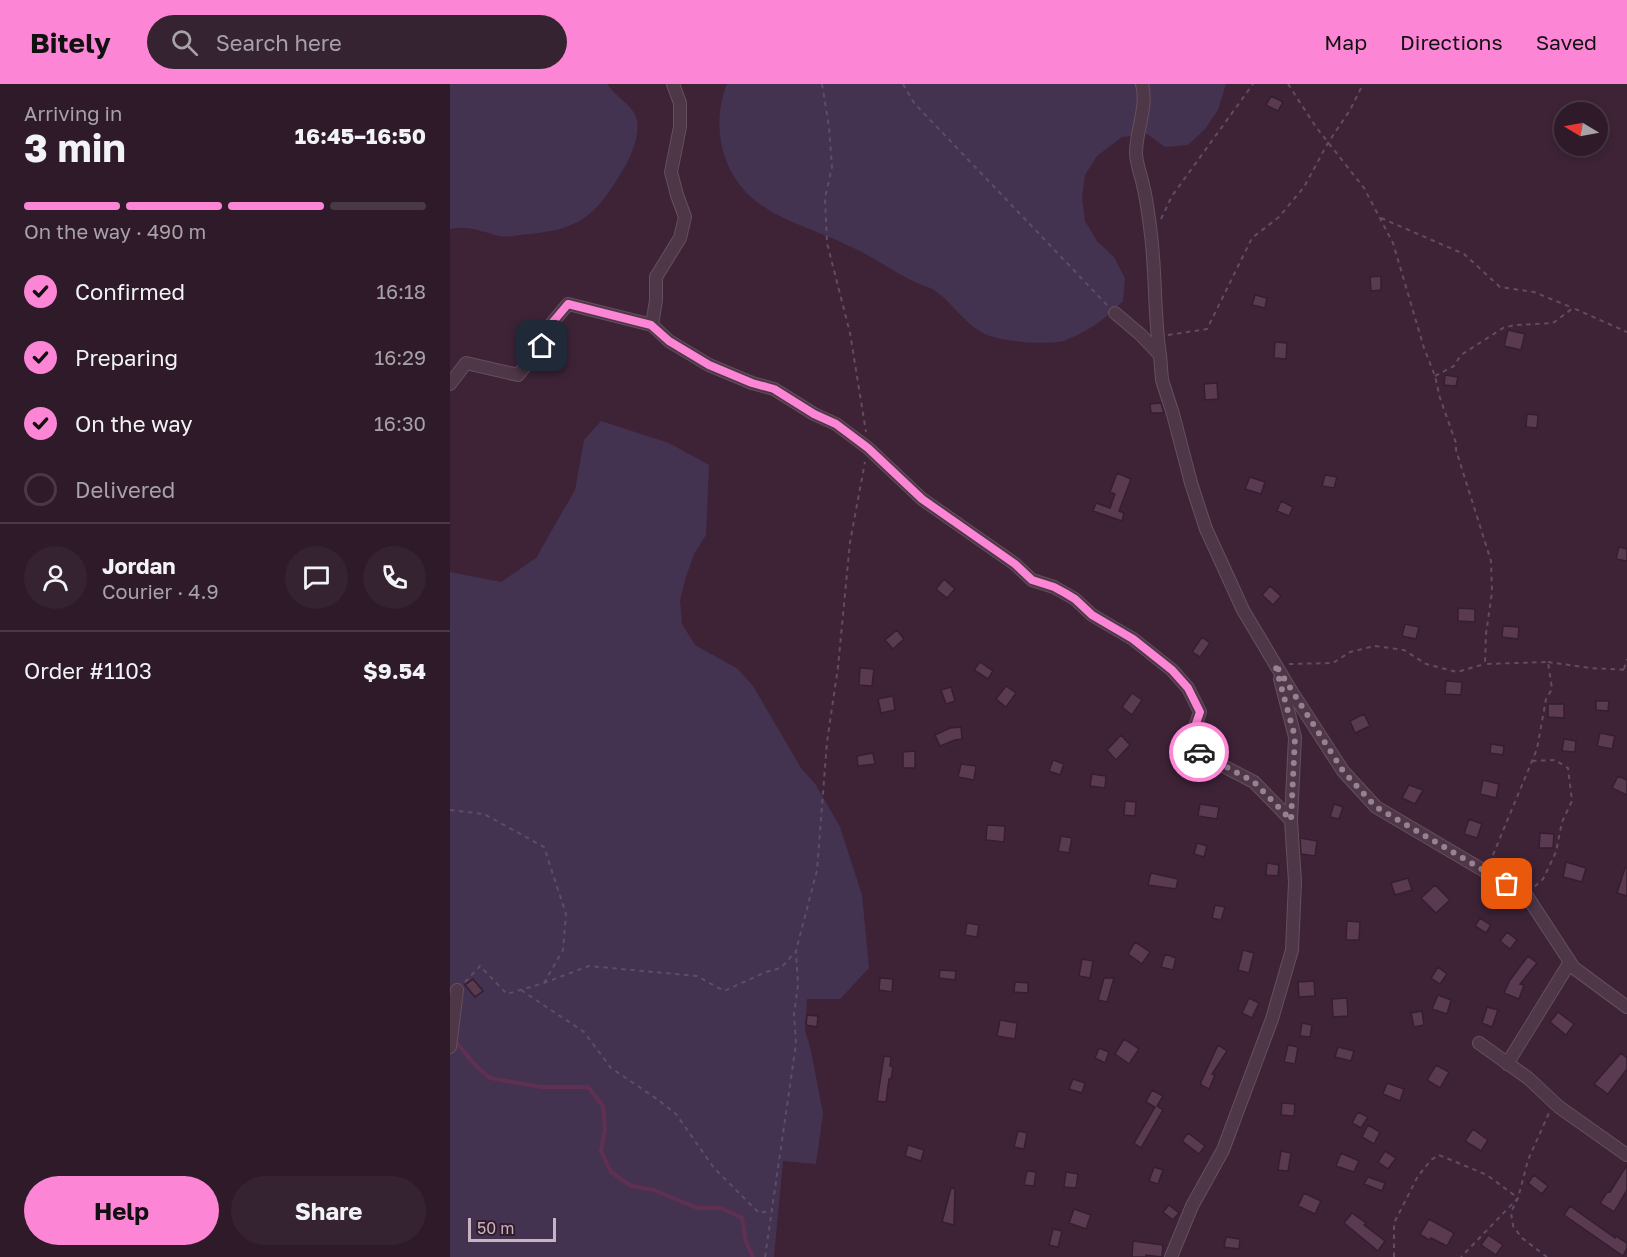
<!DOCTYPE html>
<meta charset="utf-8">
<style>
body{margin:0;font-family:"Golos Text",sans-serif;background:#362331;color:#f1f3f6;height:100vh;display:flex;flex-direction:column;font-size:22px;white-space:nowrap}
*{box-sizing:border-box;margin:0}
p{font-size:20px;color:#a7a1a8}
.icon{flex:none;width:33px;height:33px;fill:none;stroke:currentColor;stroke-width:2;stroke-linecap:round;stroke-linejoin:round}
.map{position:relative;flex:1;overflow:hidden}
.panel{display:flex;flex-direction:column;background:#2e1a29;width:450px}
.panel>*{flex:none}
.needle{width:39px;rotate:280deg}
.controls{position:absolute;left:1104px;top:18px;display:grid;gap:12px}
.controls a{display:grid;place-items:center;width:54px;height:54px;border-radius:50%;background:#2e1a29;box-shadow:0 3px 9px #0003,0 0 0 2px #493846;font-size:30px}
.scale{position:absolute;left:18px;bottom:15px;width:88px;box-sizing:border-box;padding-left:6px;border:3px solid #c9b3c2;border-top:0;font-size:16px;line-height:21px;white-space:nowrap;color:#c9b3c2;-webkit-text-stroke:4px #331c2c;paint-order:stroke}
.pin{position:absolute;display:grid;place-items:center;width:51px;height:51px;color:#fff;margin:-26px;border-radius:12px;box-shadow:0 3px 9px #0006}
.courier{position:absolute;display:grid;place-items:center;width:60px;height:60px;margin:-30px;border:4px solid #fc85d5;border-radius:50%;background:#fff;color:#222;box-shadow:0 2px 8px #0007}
.overview em{font-style:normal;font-weight:700}
.overview div{display:flex;flex-direction:column-reverse}
.overview{display:flex;align-items:center;justify-content:space-between;height:102px;padding:0 24px}
h1{font-size:39px;font-weight:700;line-height:45px}
.bar{display:grid;grid-template-columns:repeat(4,1fr);gap:9px 6px;align-content:center;height:72px;padding:0 24px}
.bar i{height:8px;border-radius:4px;background:#493846}
.bar .on{background:#fc85d5}
.bar p{grid-column:span 4}
.line{display:flex;align-items:center;gap:15px;padding:0 24px;border-top:2px solid #493846}
.line div{flex:1}
.round{display:grid;place-items:center;flex:none;width:63px;height:63px;border-radius:32px;background:#362331}
ol{padding:0 24px;list-style:none}
li{display:flex;align-items:center;gap:18px;height:66px}
li p{margin-inline-start:auto}
li .icon{padding:6px;border-radius:50%;background:#fc85d5;color:#111;stroke-width:4}
li:last-child{color:#a7a1a8}
li i{width:33px;height:33px;border:3px solid #493846;border-radius:50%}
.cta{display:flex;gap:12px;margin-top:auto;padding:12px 24px}
.cta a{flex:1;height:69px;border-radius:36px;background:#fc85d5;color:#111;font-size:24px;font-weight:700;line-height:69px;text-align:center}
.cta a+a{background:#362331;color:#f1f3f6}
header{display:flex;align-items:center;gap:36px;box-sizing:border-box;height:84px;padding:0 30px;background:#fc85d5;color:#111}
header strong{font-size:28px}
nav{display:flex;gap:33px;margin-inline-start:auto;font-size:21px}
.search{width:420px;height:54px;background:#362331;display:flex;align-items:center;gap:15px;box-sizing:border-box;padding:0 21px;border-radius:33px;color:#a7a1a8;font-size:22px}
main{display:flex;flex:1;min-height:0}
.map>svg:first-child{display:block}
.green{fill:#433250}
.lines{fill:none;stroke-linecap:round;stroke-linejoin:round}
.stream{stroke:#603052;stroke-width:4}
.building{fill:#5a3a51;stroke:#351e2e;stroke-width:1.5}
.minor-casing{stroke:#664f5f;stroke-width:14}
.path{stroke:#604c64;stroke-width:2;stroke-dasharray:4.5 4.5;stroke-linecap:butt}
.minor{stroke:#4e3747;stroke-width:12}
.done{stroke:#988191;stroke-width:6;stroke-dasharray:0 10.8}
.route{stroke:#fc85d5;stroke-width:8}
</style>
<header>
<strong>Bitely</strong>
<div class="search"><svg class="icon" aria-label="search" viewBox="0 0 24 24"><circle cx="10" cy="10" r="6"/><path d="M15 15l6 6"/></svg>Search here</div>
<nav><a>Map</a><a>Directions</a><a>Saved</a></nav>
</header>
<main>
<section class="panel">
<div class="overview"><div><h1>3 min</h1><p>Arriving in</p></div><em>16:45–16:50</em></div>
<div class="bar"><i class="on"></i><i class="on"></i><i class="on"></i><i></i><p>On the way · 490 m</p></div>
<ol>
<li><svg class="icon" aria-label="check" viewBox="0 0 24 24"><path d="M5 12l5 5 9-10"/></svg>Confirmed<p>16:18</p></li>
<li><svg class="icon" aria-label="check" viewBox="0 0 24 24"><path d="M5 12l5 5 9-10"/></svg>Preparing<p>16:29</p></li>
<li><svg class="icon" aria-label="check" viewBox="0 0 24 24"><path d="M5 12l5 5 9-10"/></svg>On the way<p>16:30</p></li>
<li><i></i>Delivered</li>
</ol>
<div class="line" style="height:108px"><a class="round"><svg class="icon" aria-label="person" viewBox="0 0 24 24"><circle cx="12" cy="8" r="4"/><path d="M4 21q1-7 8-7t8 7"/></svg></a><div><b>Jordan</b><p>Courier · 4.9</p></div><a class="round"><svg class="icon" aria-label="chat" viewBox="0 0 24 24"><path d="M4 5h16v11H9l-5 4z"/></svg></a><a class="round"><svg class="icon" aria-label="phone" viewBox="0 0 24 24"><path d="M5 4h4l2 5-3 2q2 4 5 5l2-3 5 2v4C11 20 4 13 5 4z"/></svg></a></div>
<div class="line" style="height:78px"><div>Order #1103</div><b>$9.54</b></div>
<div class="cta"><a>Help</a><a>Share</a></div>
</section>
<div class="map">
<svg width="1177" height="1173" viewBox="0 0 1177 1173">
<rect width="100%" height="100%" fill="#3e2337"/>
<path class="green" d="M0 0H157C164 10 175 17 182 26 195 41 182 71 173 86 146 130 134 144 81 150 71 150 59 154 49 152 33 148 18 141 0 145Z
M277 0H776L768 26 755 45 738 61 715 63 697 50 672 53 647 72 635 91 632 114 635 137 647 157 664 173 675 194 673 217C655 234 648 241 625 252 620 254 614 258 608 258 590 260 558 258 540 252 513 242 501 214 480 204 473 201 466 199 459 195 439 185 420 171 399 162 365 145 322 136 295 107 268 78 263 35 277 0Z
M151 337 219 359 259 381 256 451 244 470 236 493 230 516 232 540 245 561 288 585 303 602 351 684 366 701 390 743 412 811 419 884 390 915H357L355 946 361 967 373 1030 366 1080 333 1077 324 1173H0V488L51 498 86 474 125 406 134 356Z"/>
<g class="lines">
<path class="stream" d="M4 955 23 979 40 994 91 1003H138L153 1022 155 1045 151 1067 161 1088 181 1102 204 1106 247 1124H271L292 1134 296 1158 303 1173"/>
</g>
<path class="building" d="M821 12 833 18 828 27 816 21Z
M931 192V206L921 207 920 193Z
M805 211 817 214 815 224 802 221Z
M1058 246 1075 250 1071 266 1054 262Z
M825 258 837 259 836 275 824 274Z
M995 291 1008 293 1006 302 994 301Z
M767 299 768 315 755 316 754 300Z
M711 319 714 329H701L700 320Z
M1077 330 1088 331 1087 344 1076 343Z
M667 389 681 395 669 427 674 429 672 437 643 427 646 419 660 424 665 410 660 408Z
M875 391 887 393 884 404 872 402Z
M800 393 815 398 811 410 795 405Z
M831 417 843 423 839 432 827 427Z
M1169 463 1177 465V477L1166 475Z
M494 495 505 505 497 514 486 505Z
M820 502 831 512 823 521 812 511Z
M1008 524 1025 525V538L1008 537Z
M955 540 969 543 966 555 952 552Z
M1053 542 1069 543 1068 555 1052 553Z
M447 546 454 555 443 565 435 556Z
M752 553 760 559 750 573 742 568Z
M530 578 543 587 538 595 524 586Z
M410 584 424 585 422 602 409 601Z
M996 597 1012 598 1011 611 995 610Z
M556 602 566 609 556 623 546 615Z
M501 603 505 617 496 620 491 606Z
M682 609 692 616 682 631 672 623Z
M443 612 445 626 431 629 428 615Z
M1146 617H1159L1158 627 1146 626Z
M1098 620H1114V634L1098 633Z
M914 630 920 642 905 649 900 637Z
M759 641 771 649 761 664 754 660 750 654Z
M511 643 512 655 505 656 490 662 485 651 500 644Z
M1150 649 1165 652 1162 665 1147 662Z
M671 651 680 661 666 676 657 666Z
M1114 655 1126 657 1125 668 1112 667Z
M1041 660 1054 662 1053 671 1040 669Z
M465 667V684H453V668Z
M423 669 425 680 408 682 407 672Z
M603 676 614 680 610 691 599 687Z
M511 680 526 682 524 696 508 693Z
M642 690 656 692 655 704 640 702Z
M1168 692 1177 696V711L1162 704Z
M1033 696 1049 700 1046 714 1030 710Z
M959 701 973 706 965 720 952 714Z
M675 717 686 718 685 732 674 731Z
M750 720 769 723 767 735 748 732Z
M884 720 893 723 889 735 880 733Z
M1019 735 1032 740 1027 754 1014 750Z
M537 741 555 742 554 758 536 756Z
M1090 749 1104 750 1103 764H1089Z
M611 752 622 754 619 769 608 767Z
M850 754 867 757 865 772 851 770Z
M747 759 757 762 754 773 744 770Z
M1116 778 1136 784 1132 798 1113 793Z
M817 779 829 781 828 792 816 791Z
M1175 784H1177V812L1167 809Z
M701 789 728 795 726 805 698 801Z
M958 794 962 806 945 811 941 799Z
M985 801 1000 816 986 829 971 814Z
M765 821 775 823 771 836 762 834Z
M1030 834 1041 841 1036 849 1025 842Z
M897 837 910 838 909 856H896Z
M517 839 529 841 527 853 515 851Z
M1057 848 1067 856 1060 865 1050 857Z
M685 858 700 868 692 880 678 870Z
M793 866 804 869 799 889 788 886Z
M715 870 726 874 723 886 711 883Z
M1078 872 1087 879 1070 900 1074 901 1069 915 1054 909 1060 896Z
M632 875 643 877 640 894 629 892Z
M988 883 997 890 990 900 981 894Z
M490 886 506 887 505 896 489 894Z
M430 894 443 895 442 908 429 906Z
M654 894H664L657 918 648 916Z
M23 895 33 907 25 913 15 901Z
M864 897 865 912 849 913 848 898Z
M565 898 578 899V909L564 908Z
M988 911 1001 916 997 930 982 925Z
M799 914 809 919 802 934 792 929Z
M897 914 898 932 883 933 882 915Z
M1037 923 1048 926 1042 943 1032 939Z
M972 927 974 941 964 943 961 929Z
M1108 928 1124 940 1116 951 1100 938Z
M357 931 368 932 367 943 356 941Z
M550 936 567 939 565 955 547 952Z
M852 939 862 941 860 953 850 952Z
M674 955 689 965 679 980 665 970Z
M768 961 777 967 762 990 765 991 759 1005 751 1001V998Z
M838 961 848 963 845 980 834 978Z
M888 963 904 967 901 977 885 973Z
M649 964 659 968 655 979 645 974Z
M1171 969 1177 974V985L1158 1010 1144 1000Z
M434 972 441 973 440 982 443 983 441 995H439L436 1018 427 1017Z
M986 981 999 988 990 1004 977 996Z
M623 995 635 999 632 1009 619 1005Z
M937 999 954 1005 950 1017 933 1010Z
M702 1006 713 1012 707 1022 713 1026 691 1064 684 1059 705 1023 696 1018Z
M832 1019 845 1020 844 1032 831 1031Z
M908 1028 918 1033 911 1044 902 1039Z
M918 1041 930 1048 924 1060 912 1053Z
M1023 1045 1038 1056 1031 1067 1015 1057Z
M568 1047 577 1049 574 1065 564 1063Z
M738 1049 755 1062 749 1070 732 1057Z
M458 1061 474 1066 471 1077 455 1072Z
M831 1067 841 1069 838 1087 828 1086Z
M935 1067 946 1074 938 1085 928 1078Z
M891 1069 909 1077 904 1088 886 1082Z
M1177 1081V1106L1164 1128 1150 1119 1158 1107 1160 1108Z
M704 1083 713 1086 708 1100 699 1097Z
M577 1087 586 1088 584 1102 574 1101Z
M616 1088 628 1090 626 1104 614 1103Z
M1084 1091 1098 1102 1092 1110 1078 1099Z
M918 1093 935 1099 932 1107 914 1100Z
M501 1104 505 1105 504 1141 492 1138Z
M854 1109 871 1117 865 1130 848 1122Z
M719 1121 729 1129 723 1136 713 1128Z
M1120 1122 1165 1154 1166 1152 1177 1159V1164L1173 1172 1114 1131Z
M624 1125 641 1131 636 1145 619 1139Z
M902 1129 916 1139 914 1141 935 1157 928 1167 894 1139Z
M979 1135 1004 1149 997 1162 981 1154 979 1156 970 1150Z
M603 1145 612 1147 608 1163 599 1161Z
M1038 1151 1053 1161 1046 1171 1031 1161Z
M776 1153 790 1155 789 1165 774 1163Z
M683 1157 713 1161 712 1173 696 1171V1173H682Z"/>
<g class="lines">
<g class="minor-casing">
<path id="minor" d="M692 0C698 23 686 46 686 69 686 79 691 91 693 101 697 117 699 134 701 151 706 191 704 232 710 271
M665 229 691 251 710 271 712 296 723 330 741 399 756 445 773 482 793 526 840 605 893 687 926 723 1077 812 1124 884 1177 923
M202 241 206 216V193L230 154 235 133 227 111 221 88 230 43V19L223 0
M0 300 16 279 68 291 92 262 102 239 118 220 202 241 219 257 259 281 302 299 324 305 364 330 386 340 418 364 472 415 565 480 582 496 604 503 625 515 642 531 683 555 722 586 738 604 750 628 741 654 750 670 804 698 841 736
M1029 959 1078 994 1109 1023 1177 1071
M0 963 7 906
M1057 980 1120 878
M721 1173 742 1122 773 1066 822 935 842 866 845 798 841 736 845 653 830 595"/>
</g>
<path class="path" d="M372 0 379 43 382 83 375 114 377 159 400 249 416 348
M453 0 464 19 658 222
M838 0 866 43 914 104 943 159 974 264 985 292 990 314 1006 359V366L1041 477 1042 508 1036 550 1035 580 1098 578 1102 605 1096 615 1087 665 1040 778
M931 134 1014 170 1050 203 1084 208 1123 224
M711 135 722 112 803 0
M718 251 757 245 802 154 829 133 854 103 878 59 900 26 913 0
M985 292 1004 282 1011 271 1053 244 1065 241 1103 239 1123 224 1177 248
M1098 578 1140 584 1177 586
M839 580 883 579 900 568 925 562 954 566 976 580 1007 588 1035 580
M1174 585 1177 575
M1082 677 1105 676 1118 684 1122 717 1112 738 1106 768 1093 795 1083 804
M0 726 34 730 94 763 116 830 113 866 94 899
M15 898 30 882 57 910 94 899 139 882 247 892 274 907 316 888 331 884 345 868
M71 906 134 948 161 984 207 1015 226 1030 264 1084 309 1129 323 1126
M315 1173 346 960 344 930 348 901 346 867 367 786 377 658 388 583 400 458 415 378
M944 1173V1139L968 1092 981 1076 989 1071 1037 1091 1068 1114 1011 1173
M1097 1173 1072 1154 1063 1142 1061 1128 1068 1114 1078 1076 1099 1029"/>
<use href="#minor" class="minor"/>
</g>
<g class="lines">
<path class="done" d="M749 668 804 698 841 736 845 653 825 580 893 687 926 723 1057 800"/>
<path class="route" d="M92 262 102 239 118 220 201 241 219 257 259 281 302 299 324 305 364 330 386 340 418 364 472 415 565 480 582 496 604 503 615 509 625 515 642 531 683 555 722 586 738 604 750 628 741 654 749 668"/>
</g>
</svg>
<div class="controls">
<a><svg class="needle" viewBox="-14 -14 28 28"><path d="M0-13l5 13h-10z" fill="#e53935"/><path d="M0 13l5-13h-10z" fill="#a7a1a8"/></svg></a>
</div>
<div class="scale">50 m</div>
<div class="pin" style="left:1057px;top:800px;background:#ea580c"><svg class="icon" aria-label="bag" viewBox="0 0 24 24"><path d="M5 8h14l-1 12H6zM9 8a3 3 0 0 1 6 0"/></svg></div>
<div class="pin" style="left:92px;top:262px;background:#1f2937"><svg class="icon" aria-label="home" viewBox="0 0 24 24"><path d="M3 11l9-7 9 7M6 9v11h12V9"/></svg></div>
<div class="courier" style="left:749px;top:668px"><svg class="icon" aria-label="car" viewBox="0 0 24 24"><path d="M5 17H2v-5l4-1 3-4h7l3 4 3 1v5h-3M9 17h6M6 11h13"/><circle cx="7" cy="17" r="2"/><circle cx="17" cy="17" r="2"/></svg></div>
</div>
</main>
